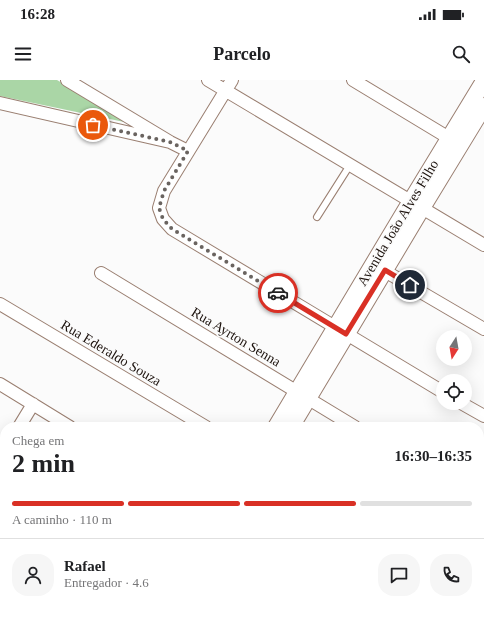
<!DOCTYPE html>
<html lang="pt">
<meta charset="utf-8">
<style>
body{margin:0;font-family:"Times New Roman",serif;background:#f6f6f6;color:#202124;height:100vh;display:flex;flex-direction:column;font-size:15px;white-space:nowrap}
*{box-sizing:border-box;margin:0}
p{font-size:13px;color:#757577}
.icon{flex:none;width:22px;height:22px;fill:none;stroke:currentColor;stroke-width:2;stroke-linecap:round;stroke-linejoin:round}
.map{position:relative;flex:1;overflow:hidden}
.side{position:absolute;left:0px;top:342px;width:484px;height:196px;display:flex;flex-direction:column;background:#fff;border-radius:16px 16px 0 0;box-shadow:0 4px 16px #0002}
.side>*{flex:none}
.needle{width:26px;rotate:191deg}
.buttons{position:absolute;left:436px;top:250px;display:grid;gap:8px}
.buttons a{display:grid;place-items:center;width:36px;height:36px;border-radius:50%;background:#fff;box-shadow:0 4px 16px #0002;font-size:20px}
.pin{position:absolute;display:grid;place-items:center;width:34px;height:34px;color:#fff;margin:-17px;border:2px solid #fff;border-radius:50%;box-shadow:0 1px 4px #0007}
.courier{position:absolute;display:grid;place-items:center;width:40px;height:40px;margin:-20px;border:3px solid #d93025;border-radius:50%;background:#fff;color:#222;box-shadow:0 1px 5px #0007}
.overview em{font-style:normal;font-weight:600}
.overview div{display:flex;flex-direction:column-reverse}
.overview{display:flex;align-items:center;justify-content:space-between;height:68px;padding:0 12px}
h1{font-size:26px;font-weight:600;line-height:30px}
.bar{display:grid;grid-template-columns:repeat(4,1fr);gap:6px 4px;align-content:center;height:48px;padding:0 12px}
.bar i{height:5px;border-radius:3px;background:#e0e0e0}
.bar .on{background:#d93025}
.bar p{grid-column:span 4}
.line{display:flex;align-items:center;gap:10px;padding:0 12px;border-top:1px solid #e0e0e0}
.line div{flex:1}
.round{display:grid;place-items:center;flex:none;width:42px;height:42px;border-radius:16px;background:#f6f6f6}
.status{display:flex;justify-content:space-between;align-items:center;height:28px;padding:0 20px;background:#fff;direction:ltr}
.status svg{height:11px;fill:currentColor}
header{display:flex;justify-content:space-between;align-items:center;height:52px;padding:0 12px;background:#fff;font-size:18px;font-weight:600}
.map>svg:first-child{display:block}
.green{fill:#aad6a6}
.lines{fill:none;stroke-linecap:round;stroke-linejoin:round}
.lane-casing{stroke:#9a7f71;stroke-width:8}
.street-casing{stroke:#9a7f71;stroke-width:14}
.secondary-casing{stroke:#9a7f71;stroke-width:18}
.lane{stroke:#fff;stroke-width:6}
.street{stroke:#fff;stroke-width:12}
.secondary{stroke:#fff;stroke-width:16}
.done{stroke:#6a6460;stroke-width:4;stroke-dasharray:0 7.2}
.route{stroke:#d93025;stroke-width:5}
.labels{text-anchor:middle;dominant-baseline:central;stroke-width:3.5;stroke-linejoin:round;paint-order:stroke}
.street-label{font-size:14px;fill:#1c120d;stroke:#fbfbfb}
</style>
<div class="status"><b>16:28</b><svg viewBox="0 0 49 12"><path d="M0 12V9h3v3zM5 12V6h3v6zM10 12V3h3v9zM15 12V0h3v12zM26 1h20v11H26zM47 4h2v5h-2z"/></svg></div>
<header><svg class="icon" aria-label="menu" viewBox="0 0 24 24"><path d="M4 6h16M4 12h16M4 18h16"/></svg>Parcelo<svg class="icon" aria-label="search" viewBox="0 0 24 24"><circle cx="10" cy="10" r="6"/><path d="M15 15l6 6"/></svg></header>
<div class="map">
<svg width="484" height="538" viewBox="0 0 484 538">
<rect width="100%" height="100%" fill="#fbfbfb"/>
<path class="green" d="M0 0H57L129 43 0 16Z
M35 533H52L49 538H42Z"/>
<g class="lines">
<g class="lane-casing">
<path id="lane" d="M317 137 350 85"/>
</g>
<g class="street-casing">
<path id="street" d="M67 0 170 62 188 71
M208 0 484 165
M232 0 164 111 159 128 163 139 172 149 443 312
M353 0 449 58
M0 23 170 62
M378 187 484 249
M101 193 355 347
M0 224 206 347
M0 304 70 347
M461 323 484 336
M19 347 33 324
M0 378 5 370
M479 422 484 425
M479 450 484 442
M479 508 484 511
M0 519 5 511
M23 533 31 538
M372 533 381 538
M58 538 61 533
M162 538 165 533
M174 538 177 533
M426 538 429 533"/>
</g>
<g class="secondary-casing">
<path id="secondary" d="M276 347 411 121 484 1
M291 347 422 128 484 26
M247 533 255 538
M274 533 282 538"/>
</g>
<use href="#lane" class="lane"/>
<use href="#street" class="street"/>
<use href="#secondary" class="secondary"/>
</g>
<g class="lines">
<path class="done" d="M93 45 170 62 188 71 164 111 159 128 163 139 172 149 278 213"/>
<path class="route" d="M278 213 346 254 385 190 410 205"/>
</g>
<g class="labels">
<g class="street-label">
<text transform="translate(398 143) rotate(-59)">Avenida João Alves Filho</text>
<text transform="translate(236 257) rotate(31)">Rua Ayrton Senna</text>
<text transform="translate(111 273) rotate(31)">Rua Ederaldo Souza</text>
</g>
</g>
</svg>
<div class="buttons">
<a><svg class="needle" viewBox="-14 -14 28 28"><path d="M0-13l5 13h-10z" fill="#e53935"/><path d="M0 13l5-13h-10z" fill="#757577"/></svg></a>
<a><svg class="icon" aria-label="locate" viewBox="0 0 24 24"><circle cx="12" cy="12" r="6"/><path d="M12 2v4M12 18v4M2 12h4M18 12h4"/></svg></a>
</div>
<div class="pin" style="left:93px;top:45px;background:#ea580c"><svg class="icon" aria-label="bag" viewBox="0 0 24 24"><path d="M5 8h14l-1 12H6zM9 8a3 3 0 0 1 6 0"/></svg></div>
<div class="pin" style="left:410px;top:205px;background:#1f2937"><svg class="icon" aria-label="home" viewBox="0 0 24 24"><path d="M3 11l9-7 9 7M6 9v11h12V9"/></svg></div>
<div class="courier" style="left:278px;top:213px"><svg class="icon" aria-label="car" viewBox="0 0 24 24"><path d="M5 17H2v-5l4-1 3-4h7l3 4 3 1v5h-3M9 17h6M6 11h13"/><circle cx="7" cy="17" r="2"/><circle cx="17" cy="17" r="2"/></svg></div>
<section class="side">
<div class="overview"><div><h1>2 min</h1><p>Chega em</p></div><em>16:30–16:35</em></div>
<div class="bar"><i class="on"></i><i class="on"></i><i class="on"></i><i></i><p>A caminho · 110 m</p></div>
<div class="line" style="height:72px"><a class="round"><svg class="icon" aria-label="person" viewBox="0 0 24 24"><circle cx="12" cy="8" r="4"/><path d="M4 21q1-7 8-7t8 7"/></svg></a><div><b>Rafael</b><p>Entregador · 4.6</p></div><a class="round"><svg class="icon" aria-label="chat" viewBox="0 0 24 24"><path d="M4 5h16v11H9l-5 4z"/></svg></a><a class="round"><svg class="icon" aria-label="phone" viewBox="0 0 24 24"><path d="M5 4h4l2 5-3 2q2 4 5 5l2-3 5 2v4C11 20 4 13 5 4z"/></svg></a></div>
</section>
</div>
